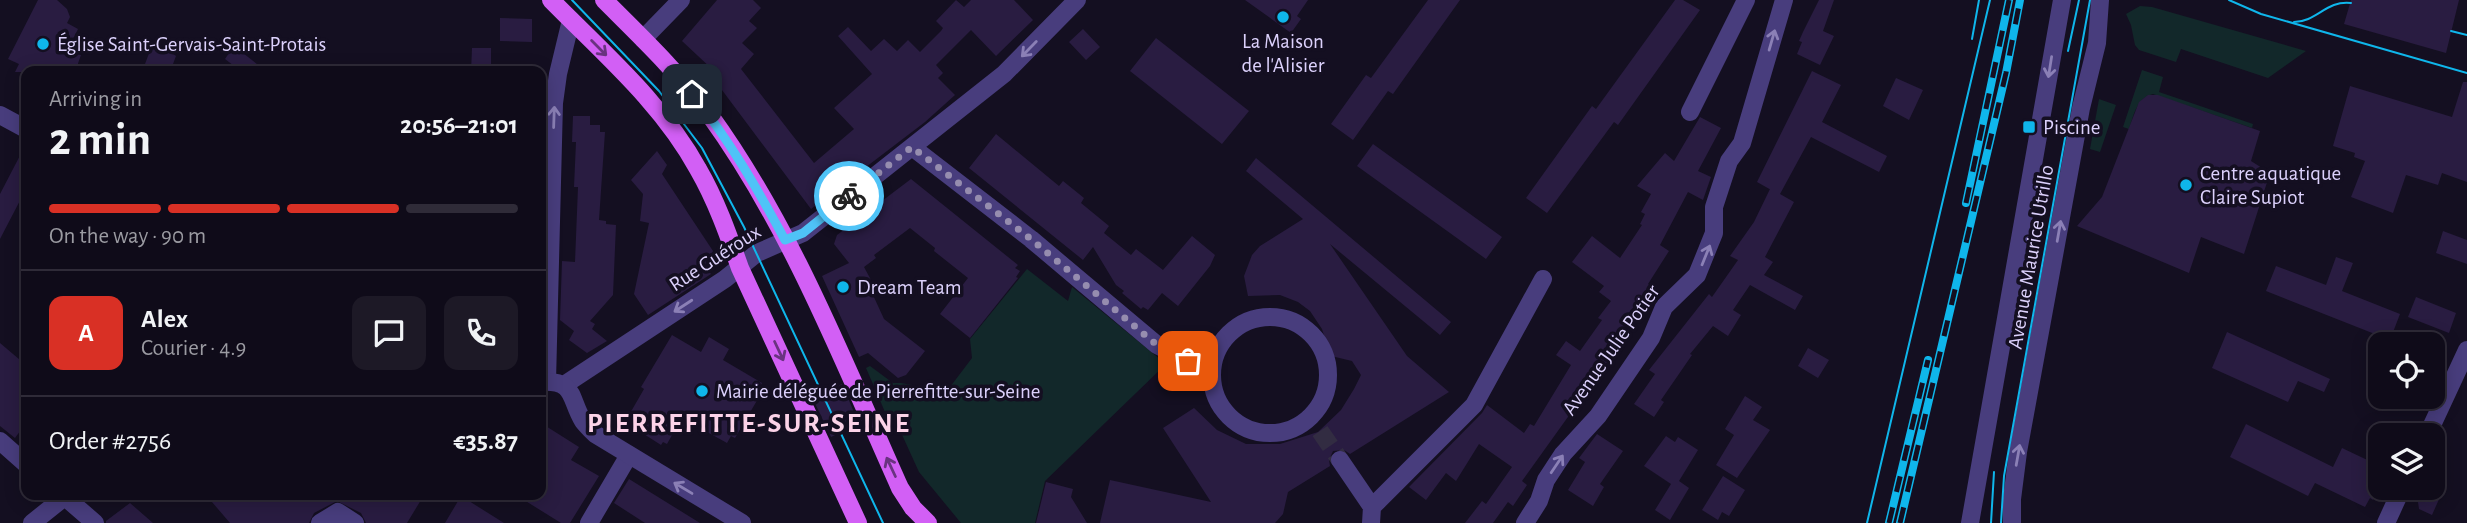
<!DOCTYPE html>
<meta charset="utf-8">
<style>
body{margin:0;font-family:"Alegreya Sans",sans-serif;background:#1d1926;color:#f1f3f6;height:100vh;display:flex;flex-direction:column;font-size:26px;white-space:nowrap}
*{box-sizing:border-box;margin:0}
p{font-size:23px;color:#9b9ba2}
.icon{flex:none;width:38px;height:38px;fill:none;stroke:currentColor;stroke-width:2;stroke-linecap:round;stroke-linejoin:round}
.map{position:relative;flex:1;overflow:hidden}
.side{position:absolute;left:21px;top:66px;width:525px;height:434px;display:flex;flex-direction:column;background:#0f0b19;border-radius:14px;box-shadow:0 4px 18px #0003,0 0 0 2px #2f2b38}
.side>*{flex:none}
.tools{position:absolute;left:2368px;top:332px;display:grid;gap:14px}
.tools a{display:grid;place-items:center;width:77px;height:77px;border-radius:14px;background:#0f0b19;box-shadow:0 4px 18px #0003,0 0 0 2px #2f2b38;font-size:35px}
.pin{position:absolute;display:grid;place-items:center;width:60px;height:60px;color:#fff;margin:-30px;border-radius:14px;box-shadow:0 4px 10px #0006}
.courier{position:absolute;display:grid;place-items:center;width:70px;height:70px;margin:-35px;border:5px solid #4fc3f7;border-radius:50%;background:#fff;color:#222;box-shadow:0 2px 9px #0007}
.summary em{font-style:normal;font-weight:700}
.summary div{display:flex;flex-direction:column-reverse}
.summary{display:flex;align-items:center;justify-content:space-between;height:119px;padding:0 28px}
h1{font-size:46px;font-weight:700;line-height:52px}
.bar{display:grid;grid-template-columns:repeat(4,1fr);gap:10px 7px;align-content:center;height:84px;padding:0 28px}
.bar i{height:9px;border-radius:5px;background:#2f2b38}
.bar .current{background:#d93025}
.bar p{grid-column:span 4}
.line{display:flex;align-items:center;gap:18px;padding:0 28px;border-top:2px solid #2f2b38}
.line div{flex:1}
.round{display:grid;place-items:center;flex:none;width:74px;height:74px;border-radius:14px;background:#1d1926}
.map>svg:first-child{display:block}
.green{fill:#12282a}
.building{fill:#291c41}
.lines{fill:none;stroke-linecap:round;stroke-linejoin:round}
.minor-tunnel{stroke:#322c42;stroke-width:18;stroke-dasharray:18 9;stroke-linecap:butt}
.minor{stroke:#483d7d;stroke-width:18}
.tertiary{stroke:#483d7d;stroke-width:18}
.primary{stroke:#d25ff5;stroke-width:18}
.tram{stroke:#0fb6eb;stroke-width:2}
.rail-casing{stroke:#0fb6eb;stroke-width:8}
.rail{stroke:#140f21;stroke-width:5;stroke-dasharray:16;stroke-linecap:butt}
.oneway{stroke:#8b80b6}
.oneway2{stroke:#693380}
.done{stroke:#968daf;stroke-width:7;stroke-dasharray:0 12.6}
.route{stroke:#4fc3f7;stroke-width:9}
.poi-dot{fill:#0fb6eb;stroke:#140f21;stroke-width:2.5}
.labels{text-anchor:middle;dominant-baseline:central;stroke-width:7;stroke-linejoin:round;paint-order:stroke}
.poi-label{font-size:21px;fill:#dcd1fc;stroke:#140f21;text-anchor:start}
.street-label{font-size:21px;fill:#dcd1fc;stroke:#140f21}
.district-label{font-size:28px;font-weight:bold;letter-spacing:2px;fill:#fcd3e8;stroke:#140f21}
</style>
<div class="map">
<svg width="2467" height="523" viewBox="0 0 2467 523">
<rect width="100%" height="100%" fill="#140f21"/>
<path class="green" d="M2140 6 2152 7 2306 51 2268 78 2181 49 2176 62 2139 50 2135 45 2131 25 2126 14Z
M2142 70 2163 77 2159 92 2253 124 2252 128 2153 94C2136 99 2134 115 2129 129L2123 127Z
M2099 99 2116 105 2100 152 2090 149Z
M1027 269 1068 301 1072 287 1166 364 1045 481 1035 523H961L919 472 893 415 885 412 866 368 870 366 893 383H901L947 391 972 358 970 339Z"/>
<path class="building" d="M38 0H57L67 9 70 17 67 23 78 29 67 51 81 55 75 72H15L19 64 8 59Z
M717 0H753L761 8 749 21 757 28 742 43 754 54 741 69 814 163 854 129 834 108 872 74 838 36 848 27 871 51 884 39 897 51 908 40 920 52 941 31 943 28 936 21 956 0 964 7 971 0H1014L1033 20 996 56 971 30 936 65 943 73 938 78 955 95 925 122 811 209 710 74 713 70 682 41Z
M1245 0H1308L1297 16 1301 19 1291 33Z
M1428 0H1460L1393 94 1388 91 1353 140 1331 124 1366 75 1371 78Z
M1675 0H1683L1700 10 1618 125 1614 122 1547 213 1526 198 1592 106 1596 109Z
M1819 0H1834L1823 31 1834 36 1820 65 1797 54 1802 42 1799 41 1803 32Z
M2351 0H2459L2446 53 2344 24Z
M500 18 532 19V42L500 41Z
M1083 29 1100 47 1086 60 1069 42Z
M1156 38 1249 111 1222 144 1130 71Z
M154 40 176 56 170 72H142Z
M234 46 267 72H242L225 59Z
M472 48H491V72H471Z
M1812 71 1841 85 1822 122 1887 156 1879 172 1811 137 1780 194 1794 202 1765 257 1773 262 1764 275 1803 296 1795 310 1750 285 1733 310 1741 315 1728 336 1713 326 1690 354 1692 355 1661 400 1664 402 1654 417 1634 404 1655 374 1649 370 1709 294 1712 297 1738 260 1730 256 1754 222 1770 189 1773 191 1757 182Z
M1896 78 1923 90 1909 120 1883 106Z
M2463 82H2467V182L2442 173 2438 185 2406 175 2393 213 2351 197 2365 161 2354 157 2355 153 2333 146 2350 86 2452 117Z
M2148 95H2158L2260 131 2251 161 2270 173 2244 254 2201 237 2189 273 2077 226 2102 197 2139 102Z
M573 116H590V125H600V132H605L599 220 606 221V224L616 225 613 295 590 321 595 324 592 329 607 341 587 353 569 340 574 331 560 320 562 261 575 262 578 187H574L576 142H572Z
M1700 117 1721 128 1698 171 1711 177 1703 200 1688 192 1660 245 1669 251 1648 284 1654 289 1636 311 1641 315 1522 481 1527 485 1513 506 1508 502 1493 523H1465L1482 501 1486 504 1512 467 1479 444 1456 481 1446 473 1426 500 1409 487 1482 413 1487 405 1524 433 1530 424 1534 426 1571 365 1556 355 1566 341 1580 351 1602 320 1598 318 1611 301 1599 292 1604 286 1572 262 1592 236 1620 258 1642 225 1640 224 1645 214 1641 212 1651 194 1637 186 1665 153 1674 161Z
M996 134 1059 186 1063 181 1084 198 1081 203 1109 226 1104 233 1131 255 1136 249 1163 270 1192 236 1215 255 1210 266 1178 306 1162 293 1148 310 1143 307 1141 309 1122 293 1124 291 1116 285 1093 247 1083 260 969 168Z
M26 144V189L0 239V194Z
M1373 144 1502 237 1486 259 1357 166Z
M657 151 667 165 662 174 713 251 708 270 711 274 648 315 634 294 649 223 640 221 643 194 631 180Z
M1256 158 1451 322 1440 335 1330 244 1407 356 1449 392 1350 454 1344 450 1333 451 1329 460 1330 466 1288 492 1283 514 1275 523H1100L1110 480 1211 502 1163 428 1194 408 1217 430 1246 444H1280L1318 432 1341 410 1354 389 1361 375 1352 361 1327 355 1326 342 1322 329 1310 311 1298 302 1280 295 1248 296 1244 276 1252 255 1260 246 1303 219 1246 171Z
M911 179 1018 265 1015 268 1020 271 1016 277 1018 278 970 338 940 314 968 278 934 251 935 248 910 228 874 255 876 258 864 267 871 280 867 282 884 319 925 351 906 375 898 378 868 353 859 357 822 276 849 263 834 244 837 235Z
M2443 231 2467 240V264L2436 253Z
M2336 257 2353 263 2342 291 2400 314 2390 340 2266 291 2276 266 2326 285Z
M2416 297 2456 313 2449 333 2408 317Z
M2227 332 2330 379 2324 392 2298 381 2288 402 2212 368Z
M672 335 701 352 709 337 729 349 723 360 762 383 758 390 762 392 735 438 731 436 727 443 687 421 681 431 676 428 667 444 663 442 661 445 625 422 644 389 641 387Z
M0 343 26 365V423L15 438 0 426Z
M1808 348 1829 360 1818 378 1798 366Z
M842 384 859 424 831 437 812 397Z
M1745 396 1762 407 1753 420 1770 430 1737 478 1716 465 1734 435 1725 429Z
M541 423 579 447 571 460 599 476 570 523H561L516 495H541Z
M2246 424 2333 467 2342 448 2380 466V485L2373 500 2370 498 2365 507 2315 483 2308 496 2230 457Z
M1597 434 1623 451 1600 484 1604 487 1593 506 1568 490 1585 462 1579 458Z
M1666 436 1675 442 1678 437 1698 450 1679 481 1689 488 1670 520 1655 510 1671 484 1644 466Z
M1723 476 1745 490 1729 516 1722 512 1718 520 1702 510Z
M629 479 700 523H645L614 503Z
M1046 482 1073 489 1071 497 1087 523H1036Z
M2416 488H2444L2432 515 2419 509Z
M206 495H424L407 523H366L361 513 337 501 314 513 309 523H230Z
M461 496 504 523H445Z
M130 503 153 523H106V521Z"/>
<g class="lines">
<path class="minor-tunnel" d="M1320 431 1340 460"/>
<path class="minor" d="M643 39 681 0
M1690 112 1746 0
M912 147 1031 239 1157 345 1211 373
M1212 375a58 58 0 1 1 116 0a58 58 0 1 1-116 0Z
M547 381 554 103 558 74 571 20
M564 385 725 279 757 253 803 233 1004 74 1077 0
M2427 436 2467 350
M0 441 26 464
M1340 460 1372 507
M65 497 95 523
M32 523 67 495
M320 523 338 512 355 523
M589 523 629 455
M1371 523 1372 507 1474 405 1543 279
M1525 523 1539 501 1546 480 1563 454 1598 416 1651 338 1664 307 1697 275 1714 233V207L1729 161 1742 143 1784 0
M2386 523 2402 488"/>
<path class="tertiary" d="M0 115 26 129
M541 382C576 380 569 398 583 421 586 425 591 430 595 434L742 523
M1970 523 2062 0
M2012 523V499L2018 452 2081 108 2097 43 2100 0"/>
<path class="primary" d="M551 0C603 53 662 103 698 169 716 200 728 234 740 268L858 523
M604 0C640 36 678 72 709 114 791 227 843 361 900 488L913 508 928 523"/>
<path class="tram" d="M572 0 659 91 702 148 744 227 883 523
M2229 0 2261 14 2467 73
M2294 22C2317 22 2326 0 2351 3
M2451 31 2467 35
M1972 39 1979 0
M2068 51 2079 0
M1867 523 1990 0
M1991 523 1994 472
M2001 523 2004 476 2090 0"/>
<g class="rail-casing">
<path id="rail" d="M1966 203 2009 0
M1889 523 1928 360
M1900 523 2006 73 2020 0"/>
</g>
<use href="#rail" class="rail"/>
</g>
<defs><path id="oneway-shaft" d="M-6 0H5M1.5-3L5.5 0L1.5 3" fill="none" stroke-width="1.6" stroke-linecap="round" stroke-linejoin="round" transform="scale(1.75)"/></defs>
<g class="oneway">
<use href="#oneway-shaft" transform="translate(1772 40) rotate(-74)"/>
<use href="#oneway-shaft" transform="translate(1029 49) rotate(134)"/>
<use href="#oneway-shaft" transform="translate(2050 67) rotate(99)"/>
<use href="#oneway-shaft" transform="translate(554 117) rotate(-88)"/>
<use href="#oneway-shaft" transform="translate(2059 231) rotate(-80)"/>
<use href="#oneway-shaft" transform="translate(1706 255) rotate(-68)"/>
<use href="#oneway-shaft" transform="translate(683 306) rotate(147)"/>
<use href="#oneway-shaft" transform="translate(2018 455) rotate(-80)"/>
<use href="#oneway-shaft" transform="translate(1557 464) rotate(-56)"/>
<use href="#oneway-shaft" transform="translate(683 488) rotate(-149)"/>
</g>
<g class="oneway2">
<use href="#oneway-shaft" transform="translate(599 48) rotate(45)"/>
<use href="#oneway-shaft" transform="translate(779 351) rotate(65)"/>
<use href="#oneway-shaft" transform="translate(891 467) rotate(-115)"/>
</g>
<g class="lines">
<path class="done" d="M849 196 912 147 1031 239 1157 345 1188 361"/>
<path class="route" d="M692 94C729 139 758 190 785 240L803 233 849 196"/>
</g>
<g class="poi-dot">
<circle cx="1283" cy="17" r="7"/>
<circle cx="43" cy="44" r="7"/>
<rect x="2022" y="120" width="14" height="14" rx="3.5"/>
<circle cx="2186" cy="185" r="7"/>
<circle cx="843" cy="287" r="7"/>
<circle cx="702" cy="391" r="7"/>
</g>
<g class="labels">
<g class="poi-label">
<text x="1283" y="41" text-anchor="middle">La Maison<tspan x="1283" dy="24">de l'Alisier</tspan></text>
<text x="57" y="44">Église Saint-Gervais-Saint-Protais</text>
<text x="2043" y="127">Piscine</text>
<text x="2200" y="173">Centre aquatique<tspan x="2200" dy="24">Claire Supiot</tspan></text>
<text x="857" y="287">Dream Team</text>
<text x="716" y="391">Mairie déléguée de Pierrefitte-sur-Seine</text>
</g>
<g class="street-label">
<text transform="translate(2031 257) rotate(-80)">Avenue Maurice Utrillo</text>
<text transform="translate(715 258) rotate(-33)">Rue Guéroux</text>
<text transform="translate(1611 350) rotate(-55)">Avenue Julie Potier</text>
</g>
<g class="district-label">
<text x="749" y="424">PIERREFITTE-SUR-SEINE</text>
</g>
</g>
</svg>
<div class="tools">
<a><svg class="icon" aria-label="locate" viewBox="0 0 24 24"><circle cx="12" cy="12" r="6"/><path d="M12 2v4M12 18v4M2 12h4M18 12h4"/></svg></a>
<a><svg class="icon" aria-label="layers" viewBox="0 0 24 24"><path d="M12 4l9 5-9 5-9-5zM3 14l9 5 9-5"/></svg></a>
</div>
<div class="pin" style="left:1188px;top:361px;background:#ea580c"><svg class="icon" aria-label="bag" viewBox="0 0 24 24"><path d="M5 8h14l-1 12H6zM9 8a3 3 0 0 1 6 0"/></svg></div>
<div class="pin" style="left:692px;top:94px;background:#1f2937"><svg class="icon" aria-label="home" viewBox="0 0 24 24"><path d="M3 11l9-7 9 7M6 9v11h12V9"/></svg></div>
<div class="courier" style="left:849px;top:196px"><svg class="icon" aria-label="bike" viewBox="0 0 24 24"><circle cx="6" cy="16" r="4"/><circle cx="18" cy="16" r="4"/><path d="M6 16l4-8h5l3 8M10 8l3 8H6M13 5h3"/></svg></div>
<section class="side">
<div class="summary"><div><h1>2 min</h1><p>Arriving in</p></div><em>20:56–21:01</em></div>
<div class="bar"><i class="current"></i><i class="current"></i><i class="current"></i><i></i><p>On the way · 90 m</p></div>
<div class="line" style="height:126px"><b class="round" style="background:#d93025;color:#fff">A</b><div><b>Alex</b><p>Courier · 4.9</p></div><a class="round"><svg class="icon" aria-label="chat" viewBox="0 0 24 24"><path d="M4 5h16v11H9l-5 4z"/></svg></a><a class="round"><svg class="icon" aria-label="phone" viewBox="0 0 24 24"><path d="M5 4h4l2 5-3 2q2 4 5 5l2-3 5 2v4C11 20 4 13 5 4z"/></svg></a></div>
<div class="line" style="height:91px"><div>Order #2756</div><b>€35.87</b></div>
</section>
</div>
